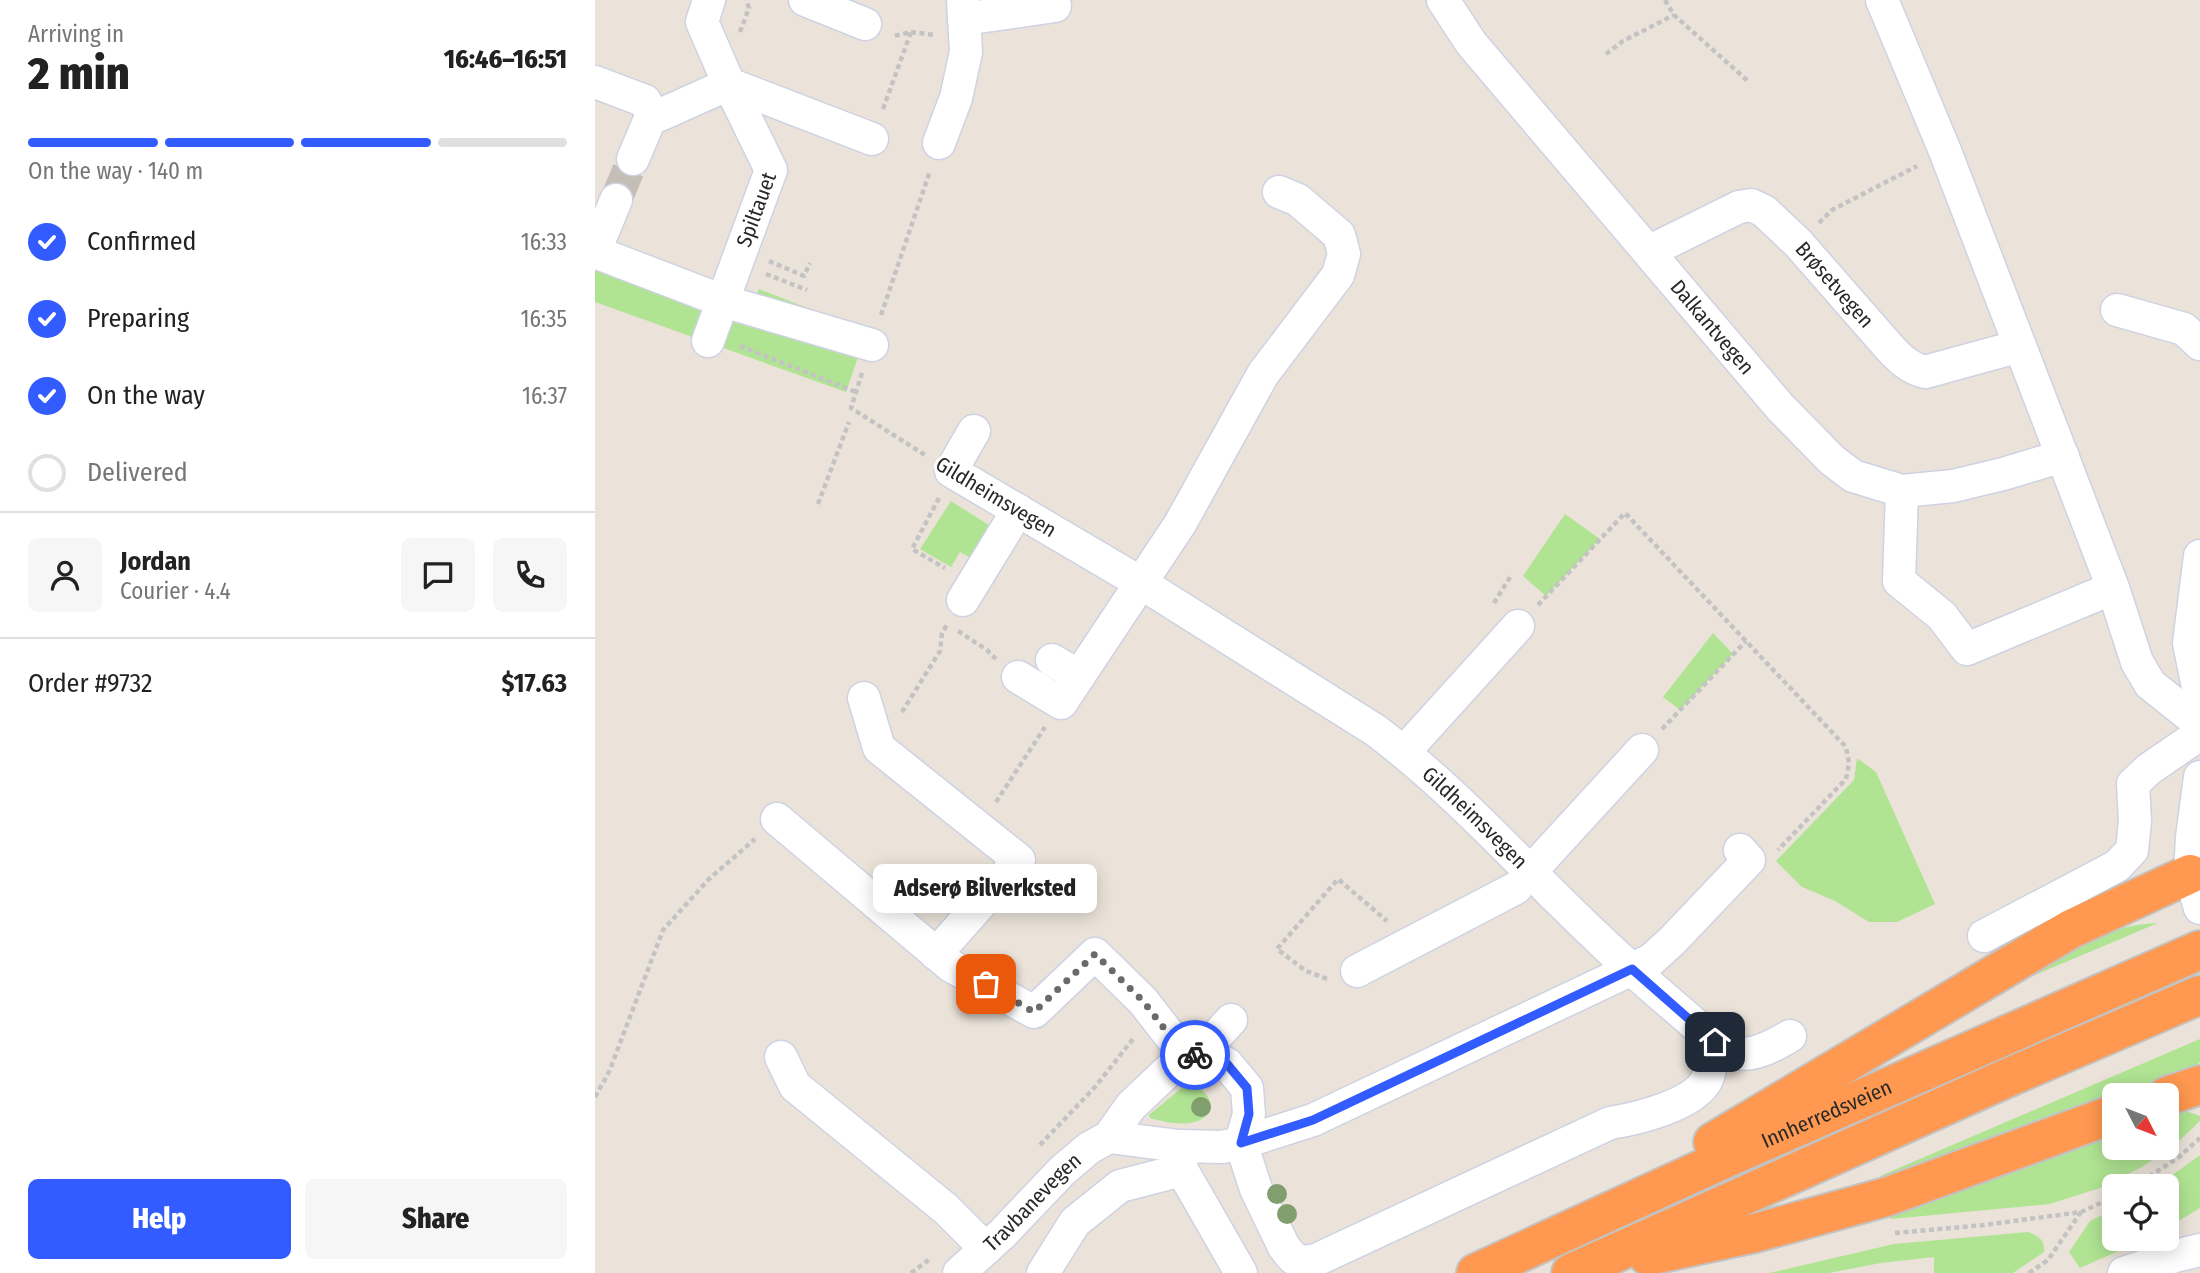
<!DOCTYPE html>
<meta charset="utf-8">
<style>
body{margin:0;font-family:"Fira Sans Condensed",sans-serif;background:#f6f6f6;color:#222;height:100vh;display:flex;flex-direction:column;font-size:26px;white-space:nowrap}
*{box-sizing:border-box;margin:0}
p{font-size:23px;color:#767676}
.icon{flex:none;width:38px;height:38px;fill:none;stroke:currentColor;stroke-width:2;stroke-linecap:round;stroke-linejoin:round}
.map{position:relative;flex:1;overflow:hidden}
.details{display:flex;flex-direction:column;background:#fff;width:595px}
.details>*{flex:none}
.needle{width:46px;rotate:132deg}
.buttons{position:absolute;left:1507px;top:1083px;display:grid;gap:14px}
.buttons a{display:grid;place-items:center;width:77px;height:77px;border-radius:10px;background:#fff;box-shadow:0 4px 18px #0003;font-size:35px}
.pin{position:absolute;display:grid;place-items:center;width:60px;height:60px;color:#fff;margin:-30px;border-radius:14px;box-shadow:0 4px 10px #0006}
.courier{position:absolute;display:grid;place-items:center;width:70px;height:70px;margin:-35px;border:5px solid #325cff;border-radius:50%;background:#fff;color:#222;box-shadow:0 2px 9px #0007}
.bubble{position:absolute;height:49px;border-radius:10px;background:#fff;box-shadow:0 4px 18px #0003;font-size:23px;font-weight:800;line-height:49px;text-align:center}
.summary em{font-style:normal;font-weight:800}
.summary div{display:flex;flex-direction:column-reverse}
.summary{display:flex;align-items:center;justify-content:space-between;height:119px;padding:0 28px}
h1{font-size:46px;font-weight:800;line-height:52px}
.bar{display:grid;grid-template-columns:repeat(4,1fr);gap:10px 7px;align-content:center;height:84px;padding:0 28px}
.bar i{height:9px;border-radius:5px;background:#e0e0e0}
.bar .current{background:#325cff}
.bar p{grid-column:span 4}
.line{display:flex;align-items:center;gap:18px;padding:0 28px;border-top:2px solid #e0e0e0}
.line div{flex:1}
.round{display:grid;place-items:center;flex:none;width:74px;height:74px;border-radius:10px;background:#f6f6f6}
ol{padding:0 28px;list-style:none}
li{display:flex;align-items:center;gap:21px;height:77px}
li p{margin-inline-start:auto}
li .icon{padding:7px;border-radius:50%;background:#325cff;color:#fff;stroke-width:4}
li:last-child{color:#767676}
li i{width:38px;height:38px;border:4px solid #e0e0e0;border-radius:50%}
.action{display:flex;gap:14px;margin-top:auto;padding:14px 28px}
.action a{flex:1;height:80px;border-radius:10px;background:#325cff;color:#fff;font-size:28px;font-weight:800;line-height:80px;text-align:center}
.action a+a{background:#f6f6f6;color:#222}
main{display:flex;flex:1;min-height:0}
.map>svg:first-child{display:block}
.green{fill:#b0e493}
.lines{fill:none;stroke-linecap:round;stroke-linejoin:round}
.minor-tunnel{stroke:#c4beb6;stroke-width:32;stroke-dasharray:32 16;stroke-linecap:butt}
.minor-casing{stroke:#ced2e2;stroke-width:35}
.highway-casing{stroke:#c3c3c3;stroke-width:42}
.path{stroke:#c3c3c3;stroke-width:4.5;stroke-dasharray:5 3.5;stroke-linecap:butt}
.minor{stroke:#fff;stroke-width:32}
.highway{stroke:#ff9850;stroke-width:38}
.tree{fill:#809e6e}
.done{stroke:#6c6966;stroke-width:7;stroke-dasharray:0 12.6}
.route{stroke:#325cff;stroke-width:9}
.labels{text-anchor:middle;dominant-baseline:central;stroke-width:6;stroke-linejoin:round;paint-order:stroke}
.street-label{font-size:21px;fill:#282828;stroke:#fff}
</style>
<main>
<section class="details">
<div class="summary"><div><h1>2 min</h1><p>Arriving in</p></div><em>16:46–16:51</em></div>
<div class="bar"><i class="current"></i><i class="current"></i><i class="current"></i><i></i><p>On the way · 140 m</p></div>
<ol>
<li><svg class="icon" aria-label="check" viewBox="0 0 24 24"><path d="M5 12l5 5 9-10"/></svg>Confirmed<p>16:33</p></li>
<li><svg class="icon" aria-label="check" viewBox="0 0 24 24"><path d="M5 12l5 5 9-10"/></svg>Preparing<p>16:35</p></li>
<li><svg class="icon" aria-label="check" viewBox="0 0 24 24"><path d="M5 12l5 5 9-10"/></svg>On the way<p>16:37</p></li>
<li><i></i>Delivered</li>
</ol>
<div class="line" style="height:126px"><a class="round"><svg class="icon" aria-label="person" viewBox="0 0 24 24"><circle cx="12" cy="8" r="4"/><path d="M4 21q1-7 8-7t8 7"/></svg></a><div><b>Jordan</b><p>Courier · 4.4</p></div><a class="round"><svg class="icon" aria-label="chat" viewBox="0 0 24 24"><path d="M4 5h16v11H9l-5 4z"/></svg></a><a class="round"><svg class="icon" aria-label="phone" viewBox="0 0 24 24"><path d="M5 4h4l2 5-3 2q2 4 5 5l2-3 5 2v4C11 20 4 13 5 4z"/></svg></a></div>
<div class="line" style="height:91px"><div>Order #9732</div><b>$17.63</b></div>
<div class="action"><a>Help</a><a>Share</a></div>
</section>
<div class="map">
<svg width="1605" height="1273" viewBox="0 0 1605 1273">
<rect width="100%" height="100%" fill="#ebe3d9"/>
<path class="green" d="M0 244 158 304 164 289 272 331 251 392 0 302Z
M356 501 397 527 379 560 365 552 356 567 325 549Z
M970 514 1005 539 951 596 928 576Z
M1118 633 1138 654 1085 710 1068 697Z
M1262 758 1281 772 1340 904 1302 922H1274L1240 901 1207 887 1181 861 1259 780Z
M1563 923 1416 985C1461 955 1508 925 1563 923Z
M1605 1039V1062L1600 1068 1580 1079 1535 1095 1519 1096 1288 1185 1285 1176Z
M597 1085C614 1090 625 1110 605 1120 592 1127 568 1122 555 1118L554 1115 589 1086Z
M1572 1110 1591 1111 1605 1116V1121L1584 1141 1547 1167 1505 1188 1455 1204 1296 1219 1293 1205 1519 1127V1148H1572Z
M1605 1155V1208L1572 1228V1186H1562Z
M1519 1209V1239H1551L1485 1268 1474 1252 1495 1221Z
M1433 1232C1444 1236 1450 1240 1449 1252L1418 1273H1339V1257L1286 1263 1234 1273H1174L1299 1244Z"/>
<g class="lines">
<path class="minor-tunnel" d="M21 200 38 159"/>
<g class="minor-casing">
<g id="minor">
<path d="M210 0 270 24"/>
<path id="s1" d="M848 0 876 43 1185 407 1237 460 1258 476 1307 491 1358 486 1408 474 1468 456"/>
<path d="M1287 0 1350 151 1518 588 1542 662 1555 684 1605 724"/>
<path d="M369 19 460 6"/>
<path d="M0 82 50 101 57 114 65 115 134 84 107 22 114 0"/>
<path d="M134 84 277 139"/>
<path d="M344 143 361 98 371 52 368 0"/>
<path d="M38 159 57 114"/>
<path d="M0 251 21 200"/>
<path id="s2" d="M1055 251 1144 207 1156 205 1169 211 1203 243 1294 347C1305 359 1314 368 1330 372L1425 346"/>
<path d="M0 252 128 301 277 345"/>
<path d="M1522 310 1589 329 1605 344"/>
<path id="s3" d="M113 341 176 170 134 84"/>
<path id="s4" d="M379 431 356 471 546 583 780 730C863 792 930 870 1005 940 1042 976 1082 1008 1120 1042 1126 1045 1134 1051 1141 1053 1159 1057 1180 1045 1195 1036"/>
<path d="M1307 491 1304 581 1347 616 1372 649 1518 588"/>
<path d="M1605 556 1594 643 1605 697"/>
<path d="M368 600 423 510"/>
<path d="M457 660 484 676 585 524 668 374 743 275 749 254 744 235 703 200 684 192"/>
<path d="M423 677 466 703 484 676"/>
<path d="M269 698 284 748 424 860 341 954"/>
<path d="M809 752 923 626"/>
<path d="M1605 777 1597 837 1595 874 1605 908"/>
<path d="M182 819 356 966 439 1012 500 954 548 1001 590 1055"/>
<path d="M936 871 1047 750"/>
<path d="M1389 936 1522 866 1537 850 1540 821 1538 784 1554 769 1605 734"/>
<path d="M762 971 921 888"/>
<path d="M604 1055 636 1020"/>
<path d="M186 1057 200 1086 351 1209 391 1249"/>
<path d="M514 1137 536 1106 590 1055 612 1054 632 1064 652 1088 654 1114 646 1143 661 1189 689 1247 698 1258 709 1262 721 1260 1015 1123C1041 1119 1100 1105 1112 1079 1117 1068 1118 1054 1120 1042"/>
<path d="M585 1150 587 1170 646 1273"/>
<path id="s5" d="M364 1273 407 1234 467 1171 494 1148 514 1137 584 1146 627 1147 646 1143 718 1120 1056 960 1077 941 1154 860 1145 850"/>
<path d="M448 1273 480 1222 525 1186 587 1170"/>
<path d="M1529 1273 1580 1256 1605 1250"/>
</g>
</g>
<g class="highway-casing">
<g id="highway">
<path d="M1572 1096 1605 1085"/>
<path d="M1118 1142 1476 929 1595 874"/>
<path d="M1053 1256 1160 1233 1291 1197 1519 1114"/>
<path id="s6" d="M881 1273 1127 1160 1605 950"/>
<path d="M976 1273 1412 1078 1605 995"/>
</g>
</g>
<path class="path" d="M1070 0 1079 15 1154 82
M145 32 154 8 151 0
M316 32 339 35
M1011 54 1028 41 1079 15
M288 109 316 32 299 36
M1224 223 1237 210 1322 166
M174 261 209 276 215 263
M171 274 212 290
M286 315 335 171
M145 346 261 392
M267 373 256 408 330 455
M344 498 317 549 350 568
M223 504 254 422
M899 603 917 574
M943 605 1030 513 1251 747 1254 763 1251 779 1183 850
M363 631 392 650 401 659
M307 712 345 651 347 633 352 625
M1067 729 1151 641
M401 802 450 727
M732 979 711 971 682 949 743 879 792 921
M0 1097 14 1072 68 930 114 879 160 839
M445 1145 500 1087 538 1039
M1540 1186 1584 1157 1605 1138
M1300 1233 1389 1225 1486 1212 1519 1197
M316 1273 335 1259
M1434 1273 1453 1260 1486 1212"/>
<use href="#minor" class="minor"/>
<use href="#highway" class="highway"/>
</g>
<g class="tree">
<circle cx="606" cy="1107" r="10"/>
<circle cx="682" cy="1194" r="10"/>
<circle cx="692" cy="1214" r="10"/>
</g>
<g class="lines">
<path class="done" d="M391 984 439 1012 500 954 548 1001 590 1055H600"/>
<path class="route" d="M600 1055 612 1054 632 1064 652 1088 654 1114 646 1143 718 1120 1037 969 1120 1042"/>
</g>
<g class="labels">
<g class="street-label">
<text stroke="none"><textPath href="#s3" startOffset="140">Spiltauet</textPath></text>
<text stroke="none"><textPath href="#s2" startOffset="228">Brøsetvegen</textPath></text>
<text stroke="none"><textPath href="#s1" startOffset="424">Dalkantvegen</textPath></text>
<text transform="translate(401 497) rotate(31)">Gildheimsvegen</text>
<text stroke="none"><textPath href="#s4" startOffset="676">Gildheimsvegen</textPath></text>
<text stroke="none"><textPath href="#s6" startOffset="385">Innherredsveien</textPath></text>
<text stroke="none"><textPath href="#s5" startOffset="102">Travbanevegen</textPath></text>
</g>
</g>
</svg>
<div class="buttons">
<a><svg class="needle" viewBox="-14 -14 28 28"><path d="M0-13l5 13h-10z" fill="#e53935"/><path d="M0 13l5-13h-10z" fill="#767676"/></svg></a>
<a><svg class="icon" aria-label="locate" viewBox="0 0 24 24"><circle cx="12" cy="12" r="6"/><path d="M12 2v4M12 18v4M2 12h4M18 12h4"/></svg></a>
</div>
<div class="pin" style="left:391px;top:984px;background:#ea580c"><svg class="icon" aria-label="bag" viewBox="0 0 24 24"><path d="M5 8h14l-1 12H6zM9 8a3 3 0 0 1 6 0"/></svg></div>
<div class="pin" style="left:1120px;top:1042px;background:#1f2937"><svg class="icon" aria-label="home" viewBox="0 0 24 24"><path d="M3 11l9-7 9 7M6 9v11h12V9"/></svg></div>
<div class="courier" style="left:600px;top:1055px"><svg class="icon" aria-label="bike" viewBox="0 0 24 24"><circle cx="6" cy="16" r="4"/><circle cx="18" cy="16" r="4"/><path d="M6 16l4-8h5l3 8M10 8l3 8H6M13 5h3"/></svg></div>
<div class="bubble" style="left:278px;top:864px;width:224px">Adserø Bilverksted</div>
</div>
</main>
